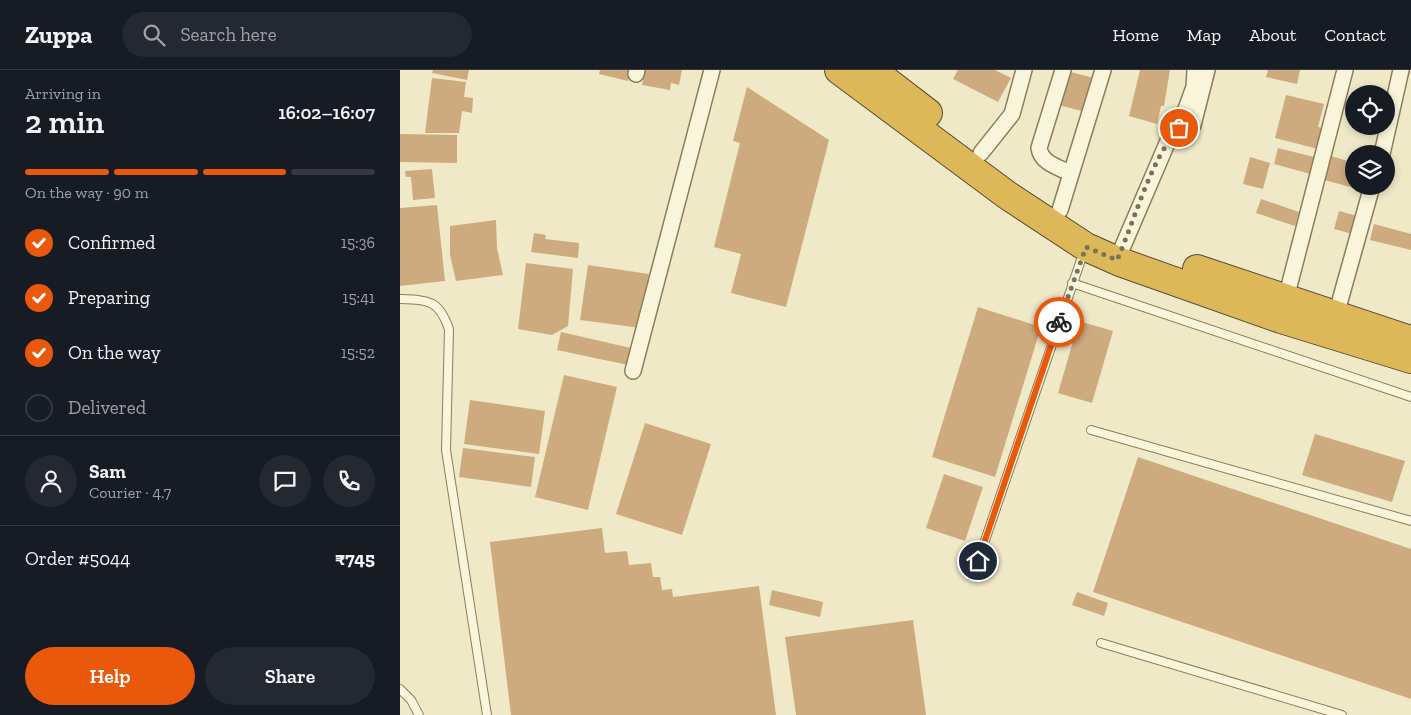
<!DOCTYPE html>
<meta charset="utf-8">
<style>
body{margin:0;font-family:"Zilla Slab",serif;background:#242831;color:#f1f3f6;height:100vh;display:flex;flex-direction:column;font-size:19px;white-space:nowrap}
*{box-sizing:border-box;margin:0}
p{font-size:16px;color:#9ea1a6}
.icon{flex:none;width:28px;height:28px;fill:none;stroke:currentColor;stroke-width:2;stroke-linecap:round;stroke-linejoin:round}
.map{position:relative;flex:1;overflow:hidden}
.sheet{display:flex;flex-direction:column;background:#171b24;width:400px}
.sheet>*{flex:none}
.fabs{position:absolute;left:945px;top:15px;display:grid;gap:10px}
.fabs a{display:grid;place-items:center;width:50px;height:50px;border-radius:50%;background:#171b24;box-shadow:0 2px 8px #0003;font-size:25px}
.pin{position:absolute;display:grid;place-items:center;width:42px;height:42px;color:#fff;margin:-21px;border:2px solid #fff;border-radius:50%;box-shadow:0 1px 5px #0007}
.courier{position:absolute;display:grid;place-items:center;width:50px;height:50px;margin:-25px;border:4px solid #ea580c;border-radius:50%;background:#fff;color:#222;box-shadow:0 1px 6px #0007}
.summary em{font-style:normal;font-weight:600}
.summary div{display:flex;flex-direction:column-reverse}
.summary{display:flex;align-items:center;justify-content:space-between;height:85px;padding:0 25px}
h1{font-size:32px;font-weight:600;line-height:38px}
.bar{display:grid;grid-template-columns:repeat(4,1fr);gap:8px 5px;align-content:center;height:60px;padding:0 25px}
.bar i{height:6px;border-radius:4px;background:#363941}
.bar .active{background:#ea580c}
.bar p{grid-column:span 4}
.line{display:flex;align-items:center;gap:12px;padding:0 25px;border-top:1px solid #363941}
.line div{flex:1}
.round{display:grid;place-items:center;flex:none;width:52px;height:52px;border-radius:26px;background:#242831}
ol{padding:0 25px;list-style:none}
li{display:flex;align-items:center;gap:15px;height:55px}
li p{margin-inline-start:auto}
li .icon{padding:5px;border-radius:50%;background:#ea580c;color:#fff;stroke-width:4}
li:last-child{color:#9ea1a6}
li i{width:28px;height:28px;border:2px solid #363941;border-radius:50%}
.primary-button{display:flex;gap:10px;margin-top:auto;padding:10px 25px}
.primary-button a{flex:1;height:58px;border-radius:30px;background:#ea580c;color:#fff;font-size:20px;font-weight:600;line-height:58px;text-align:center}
.primary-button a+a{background:#242831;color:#f1f3f6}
header{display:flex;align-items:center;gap:30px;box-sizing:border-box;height:70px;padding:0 25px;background:#171b24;border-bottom:1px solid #363941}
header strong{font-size:24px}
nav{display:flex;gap:28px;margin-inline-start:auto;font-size:18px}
.search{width:350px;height:45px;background:#242831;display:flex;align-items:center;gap:12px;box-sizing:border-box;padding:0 18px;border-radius:28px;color:#9ea1a6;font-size:19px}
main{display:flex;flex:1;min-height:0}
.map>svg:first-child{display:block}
.building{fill:#cdab7e}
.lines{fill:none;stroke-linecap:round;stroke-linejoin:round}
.lane-casing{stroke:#8b7d5c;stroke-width:10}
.street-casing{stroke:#8b7d5c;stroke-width:18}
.highway-casing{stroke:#594a30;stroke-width:30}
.lane{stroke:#f9f5db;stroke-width:8}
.street{stroke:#f9f5db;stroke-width:15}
.highway{stroke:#ddb859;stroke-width:28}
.done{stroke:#7a725b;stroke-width:5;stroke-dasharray:0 9}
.route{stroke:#ea580c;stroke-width:6}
</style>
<header>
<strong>Zuppa</strong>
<div class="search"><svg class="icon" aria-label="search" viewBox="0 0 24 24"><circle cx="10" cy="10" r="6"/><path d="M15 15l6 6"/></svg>Search here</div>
<nav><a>Home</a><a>Map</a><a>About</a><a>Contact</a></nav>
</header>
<main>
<section class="sheet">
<div class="summary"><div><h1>2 min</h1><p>Arriving in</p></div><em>16:02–16:07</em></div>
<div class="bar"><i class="active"></i><i class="active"></i><i class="active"></i><i></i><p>On the way · 90 m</p></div>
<ol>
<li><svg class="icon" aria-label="check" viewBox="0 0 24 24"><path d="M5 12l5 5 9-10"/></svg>Confirmed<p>15:36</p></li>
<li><svg class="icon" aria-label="check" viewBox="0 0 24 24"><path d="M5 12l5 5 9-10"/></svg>Preparing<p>15:41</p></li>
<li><svg class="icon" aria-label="check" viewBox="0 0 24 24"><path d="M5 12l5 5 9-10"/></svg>On the way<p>15:52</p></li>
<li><i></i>Delivered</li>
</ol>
<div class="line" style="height:90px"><a class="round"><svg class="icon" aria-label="person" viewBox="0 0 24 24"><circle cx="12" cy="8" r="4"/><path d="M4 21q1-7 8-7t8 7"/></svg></a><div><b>Sam</b><p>Courier · 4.7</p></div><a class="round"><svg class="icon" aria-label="chat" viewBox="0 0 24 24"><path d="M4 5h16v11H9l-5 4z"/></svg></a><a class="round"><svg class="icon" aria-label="phone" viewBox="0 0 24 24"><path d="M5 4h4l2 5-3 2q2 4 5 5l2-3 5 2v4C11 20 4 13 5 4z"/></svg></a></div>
<div class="line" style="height:65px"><div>Order #5044</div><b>₹745</b></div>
<div class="primary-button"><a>Help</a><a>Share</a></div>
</section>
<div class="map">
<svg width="1011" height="645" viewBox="0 0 1011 645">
<rect width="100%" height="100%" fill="#efe9c8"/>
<path class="building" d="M33 0H69L67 10 32 3Z
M200 0H231L228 11 199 4Z
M245 0H282L279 15 271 13 270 20 242 15Z
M558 0H595L611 8 598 32 553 9Z
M740 0H770L764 36H761L757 54 729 46Z
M868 0H900L897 14 866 7Z
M667 1 694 8 685 42 659 35Z
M32 8 66 12 64 27 73 28 72 43 62 41 59 63H25Z
M347 17 429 70 386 237 331 223 341 184 314 177 340 73 333 71Z
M886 25 924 34 918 57 923 58 918 79 875 68Z
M0 64 57 65V93L0 92Z
M878 78 918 88 914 105 874 94Z
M931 86 954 93V116H963L962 120 924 110Z
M850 87 870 93 863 119 843 114Z
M32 99 35 128 13 130 11 107H6L5 101Z
M861 129 899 142 895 156 856 143Z
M37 135 45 211 0 216V138Z
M939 141 961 147 956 165 934 159Z
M96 150 97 178 103 205 56 211 50 185V156Z
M974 154 1011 164V180L970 170Z
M134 163 146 165 145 169 179 173 178 188 131 182Z
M126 193 173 199 168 256 152 265 118 259Z
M188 195 249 204 241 258 180 250Z
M578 237 641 257 595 407 532 387Z
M679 251 713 261 692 333 658 323Z
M161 262 231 278 228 295 157 280Z
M164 305 217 317 188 440 135 427Z
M70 330 145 341 139 384 64 374Z
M245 353 311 374 282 465 216 444Z
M915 364 1005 391 992 432 902 405Z
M63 378 135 387 131 417 59 407Z
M738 387 1011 479V629L693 522Z
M544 404 583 417 565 471 526 458Z
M202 458 205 483 227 481 229 495 251 493 253 507H260L262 520 272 519 273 527 359 516 376 645H111L90 472Z
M372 520 423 532 420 547 369 535Z
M677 522 708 533 704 546 672 535Z
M513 550 526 645H396L385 567Z"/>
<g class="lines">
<g class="lane-casing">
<path id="lane" d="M672 213 1011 327
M0 229C29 230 39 230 49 259L46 380 87 645
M691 360 1011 451
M578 491 684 181
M701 573 942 645
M0 619 11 630 19 645"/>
</g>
<g class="street-casing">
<path id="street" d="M663 0 639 78C641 93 658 97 670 103
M236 4 237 0
M779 58 794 17 795 0
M581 83 612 44 624 0
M982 84 1001 0
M660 140 703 0
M717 190 768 71 779 58 793 55 807 0
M886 228 945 0
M936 245 972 116
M233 301 312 0"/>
</g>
<g class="highway-casing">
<path id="highway" d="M439 0 607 125 686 177 720 192 881 249 1011 289
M472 0 528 43
M797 199 1010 270"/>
</g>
<use href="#lane" class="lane"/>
<use href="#street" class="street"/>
<use href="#highway" class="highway"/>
</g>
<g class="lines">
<path class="done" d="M659 252 686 177 717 190C735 150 750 90 779 58"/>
<path class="route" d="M578 491 659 252"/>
</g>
</svg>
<div class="fabs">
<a><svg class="icon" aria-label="locate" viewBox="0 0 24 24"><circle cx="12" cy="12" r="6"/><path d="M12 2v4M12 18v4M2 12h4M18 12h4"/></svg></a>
<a><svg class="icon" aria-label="layers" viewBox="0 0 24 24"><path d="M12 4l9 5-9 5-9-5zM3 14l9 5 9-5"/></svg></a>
</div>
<div class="pin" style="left:779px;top:58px;background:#ea580c"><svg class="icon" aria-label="bag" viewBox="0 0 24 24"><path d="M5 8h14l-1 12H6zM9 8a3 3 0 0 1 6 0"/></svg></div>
<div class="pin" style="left:578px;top:491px;background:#1f2937"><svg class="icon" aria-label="home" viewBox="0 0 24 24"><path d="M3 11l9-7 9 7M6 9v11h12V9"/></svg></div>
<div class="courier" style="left:659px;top:252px"><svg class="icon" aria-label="bike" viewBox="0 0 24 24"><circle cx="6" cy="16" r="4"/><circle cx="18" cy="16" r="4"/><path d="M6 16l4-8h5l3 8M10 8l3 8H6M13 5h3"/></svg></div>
</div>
</main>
